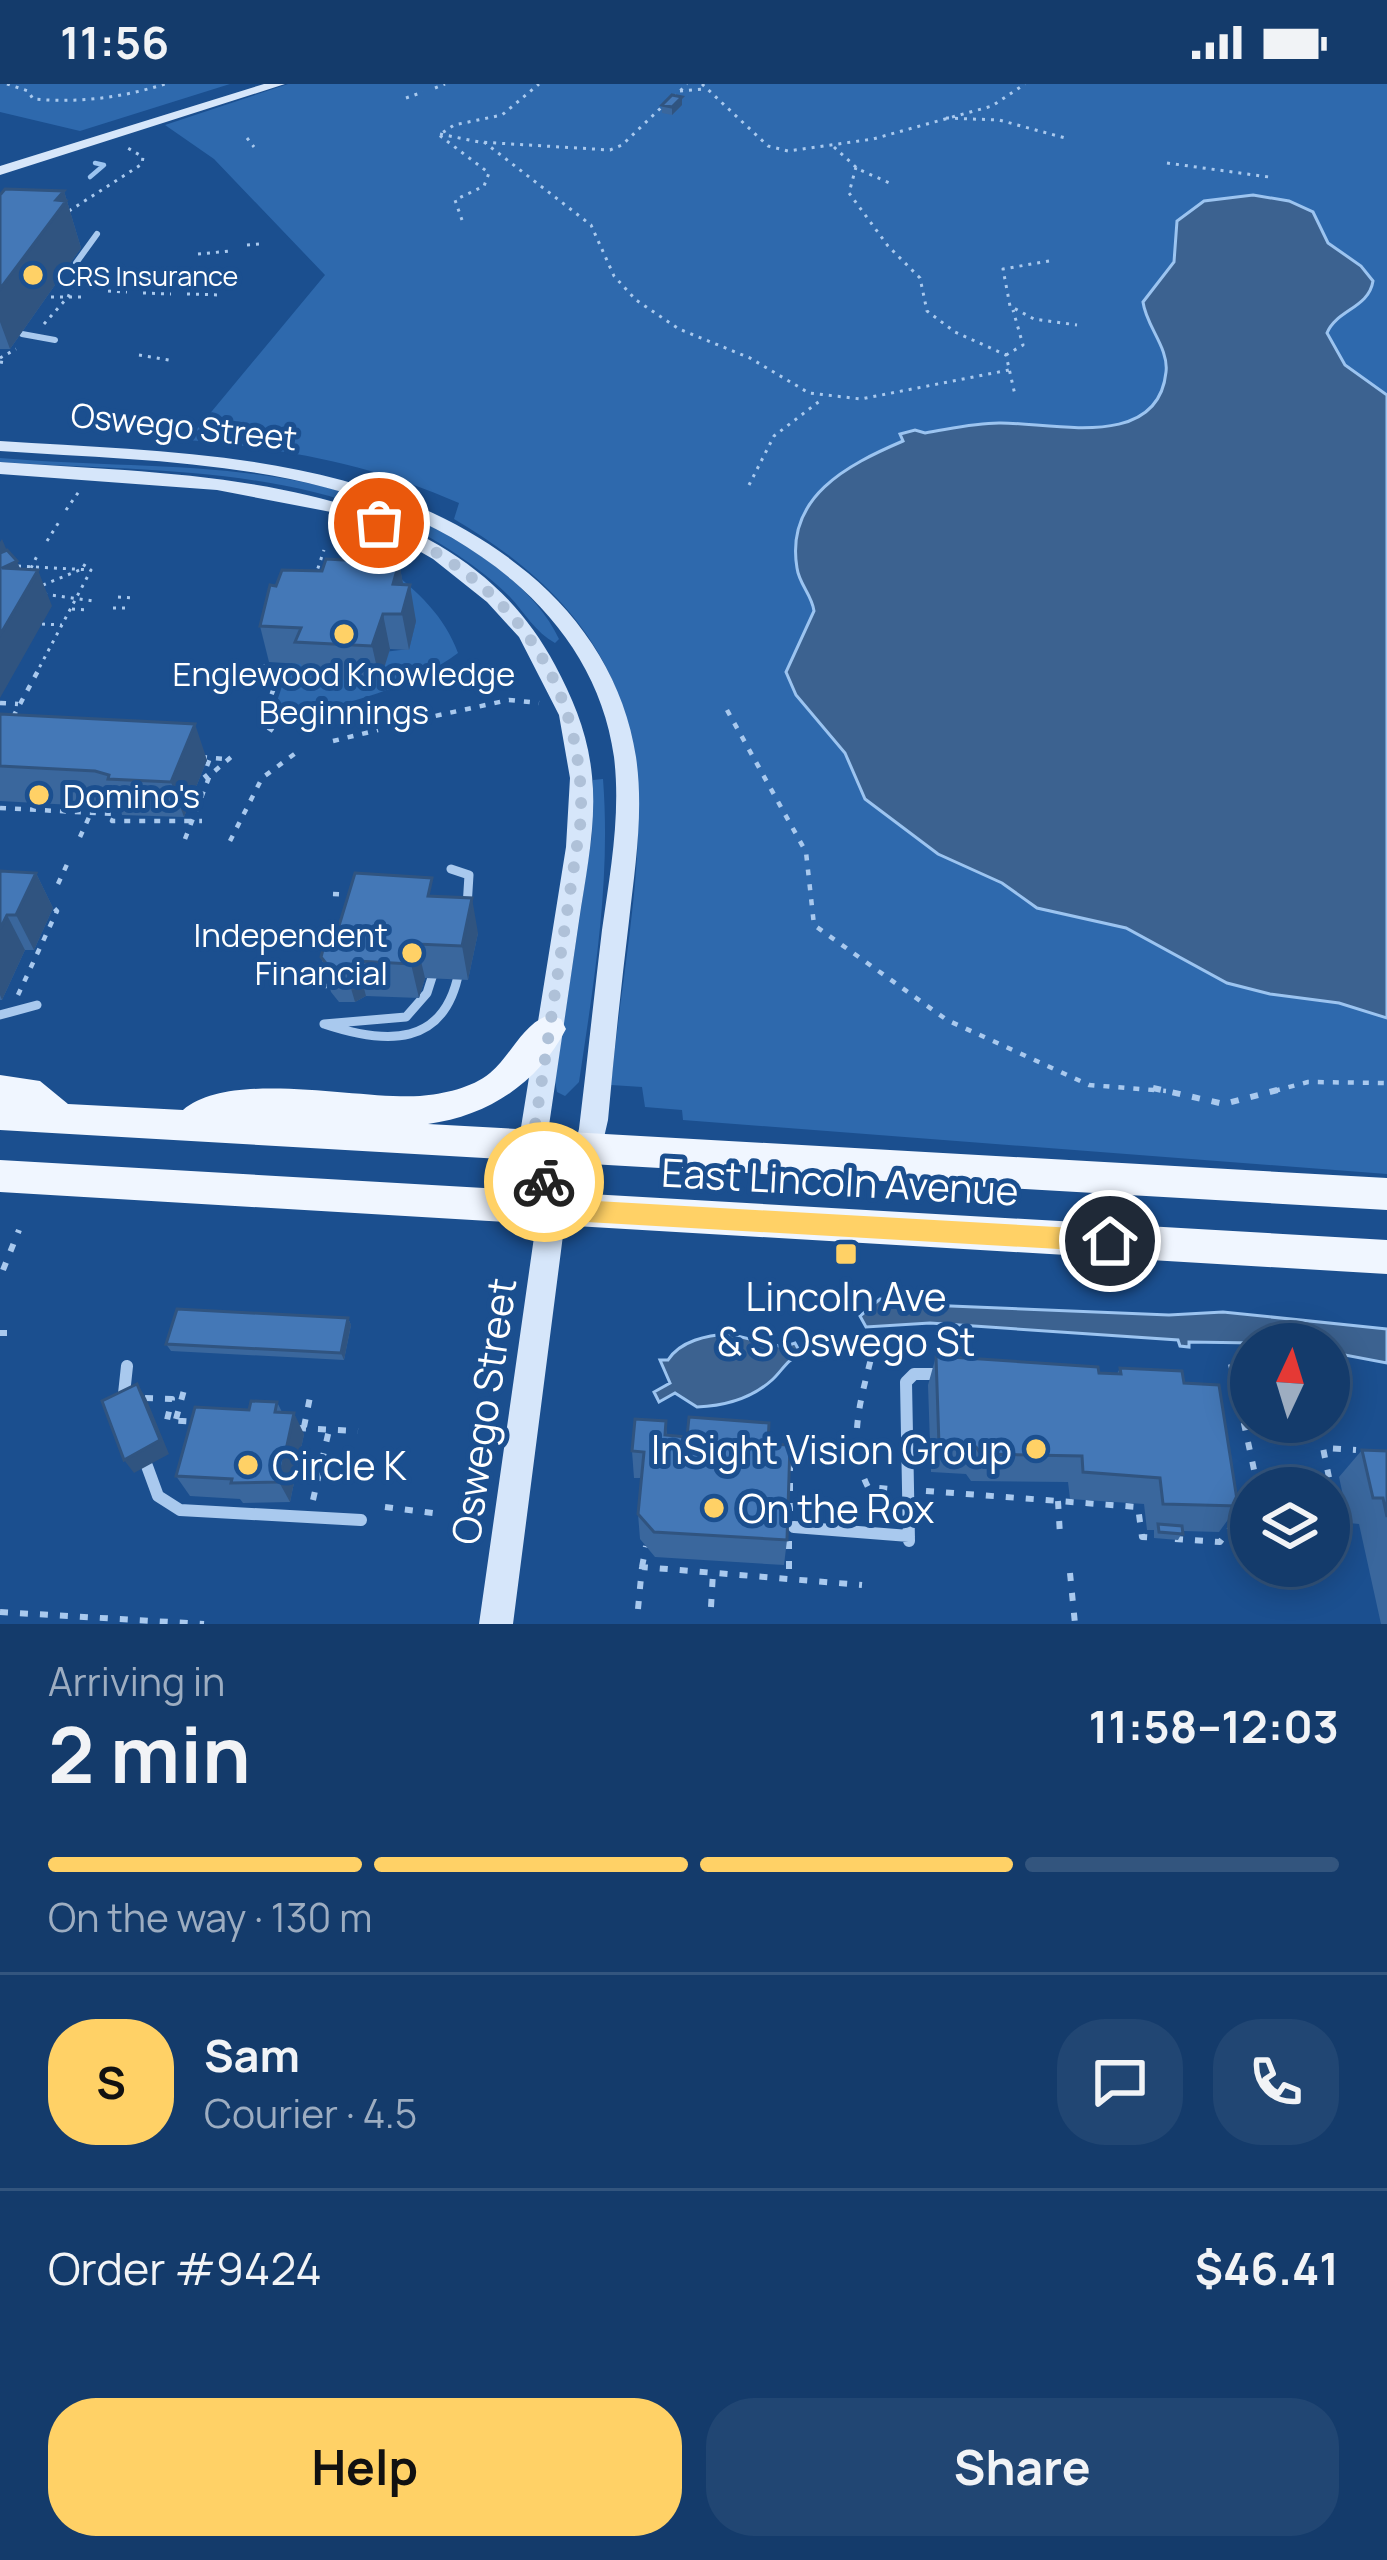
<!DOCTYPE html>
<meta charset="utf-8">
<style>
body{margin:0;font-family:Manrope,sans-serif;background:#214673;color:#f1f3f6;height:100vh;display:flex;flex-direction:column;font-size:45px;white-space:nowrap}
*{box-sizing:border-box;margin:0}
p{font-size:39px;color:#9dadc1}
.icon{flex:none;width:66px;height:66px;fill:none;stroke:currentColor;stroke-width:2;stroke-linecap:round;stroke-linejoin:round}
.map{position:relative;height:1540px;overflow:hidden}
.details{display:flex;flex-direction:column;background:#143b6b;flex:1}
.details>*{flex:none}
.needle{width:78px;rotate:4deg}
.buttons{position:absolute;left:1230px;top:1239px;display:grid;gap:24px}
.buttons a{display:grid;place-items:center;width:120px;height:120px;border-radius:50%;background:#143b6b;box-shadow:0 6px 30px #0003,0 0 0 3px #33557e;font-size:60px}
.pin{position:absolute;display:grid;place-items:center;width:102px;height:102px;color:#fff;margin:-51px;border:6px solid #fff;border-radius:50%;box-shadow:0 3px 12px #0007}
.courier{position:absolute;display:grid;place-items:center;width:120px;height:120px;margin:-60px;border:9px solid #ffd166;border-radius:50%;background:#fff;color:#222;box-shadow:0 3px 15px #0007}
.head em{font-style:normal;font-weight:700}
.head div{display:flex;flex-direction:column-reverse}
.head{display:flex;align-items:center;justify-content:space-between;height:204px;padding:0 48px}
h1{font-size:78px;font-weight:700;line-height:90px}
.bar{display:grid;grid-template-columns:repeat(4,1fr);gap:18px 12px;align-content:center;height:144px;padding:0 48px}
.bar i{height:15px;border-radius:9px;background:#33557e}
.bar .current{background:#ffd166}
.bar p{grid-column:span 4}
.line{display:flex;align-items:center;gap:30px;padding:0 48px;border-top:3px solid #33557e}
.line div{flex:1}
.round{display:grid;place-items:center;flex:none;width:126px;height:126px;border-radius:48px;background:#214673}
.primary-button{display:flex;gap:24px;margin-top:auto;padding:24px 48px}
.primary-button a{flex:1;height:138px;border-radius:48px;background:#ffd166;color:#111;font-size:48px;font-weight:700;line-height:138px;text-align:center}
.primary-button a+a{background:#214673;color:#f1f3f6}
.status{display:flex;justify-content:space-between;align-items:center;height:84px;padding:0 60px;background:#143b6b;direction:ltr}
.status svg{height:33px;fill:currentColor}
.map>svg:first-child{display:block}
.green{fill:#2e69ad}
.water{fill:#3c6290;stroke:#9cc4f0;stroke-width:3}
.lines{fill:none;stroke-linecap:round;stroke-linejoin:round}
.stream{stroke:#9cc4f0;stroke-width:4.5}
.path-far2{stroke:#a9c9ee;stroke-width:3;stroke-dasharray:3 6;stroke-linecap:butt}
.path-far1{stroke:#a9c9ee;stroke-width:4.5;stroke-dasharray:6 9;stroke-linecap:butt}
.path{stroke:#a9c9ee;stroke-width:6;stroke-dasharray:8 12;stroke-linecap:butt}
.lane-far2{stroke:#a9c9ee;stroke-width:6}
.lane-far1{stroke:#a9c9ee;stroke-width:9}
.lane{stroke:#a9c9ee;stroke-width:12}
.secondary{fill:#d6e6fa;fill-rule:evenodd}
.primary{fill:#f0f6ff;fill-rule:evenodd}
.wall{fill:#3a679d}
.shaded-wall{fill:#305480}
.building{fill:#4478b7;stroke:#305480;stroke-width:3}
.route{fill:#ffd166}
.done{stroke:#afc1d8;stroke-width:12;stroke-dasharray:0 21.6}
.poi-dot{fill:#ffd166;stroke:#1b4f8f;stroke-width:4.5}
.labels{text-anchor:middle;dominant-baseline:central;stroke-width:10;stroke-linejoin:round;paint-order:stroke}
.far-poi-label{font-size:27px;fill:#fff;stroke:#1b4f8f;text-anchor:start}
.street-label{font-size:33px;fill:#fff;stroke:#1b4f8f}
.poi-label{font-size:33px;fill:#fff;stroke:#1b4f8f}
.near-street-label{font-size:39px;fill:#fff;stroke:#1b4f8f}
.near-poi-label{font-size:39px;fill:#fff;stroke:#1b4f8f;text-anchor:start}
</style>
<div class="status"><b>11:56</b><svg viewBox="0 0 49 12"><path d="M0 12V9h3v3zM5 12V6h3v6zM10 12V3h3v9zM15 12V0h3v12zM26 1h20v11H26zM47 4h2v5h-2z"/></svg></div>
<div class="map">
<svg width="1387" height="1540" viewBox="0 0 1387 1540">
<rect width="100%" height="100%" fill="#1b4f8f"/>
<path class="green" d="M0 0H230L80 47 0 28Z
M288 0H1387V1090L683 1036 682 1026 645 1023 642 1003 611 1001C635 760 704 582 454 435L459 419C371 380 283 364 188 356L325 191 214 75 165 41Z
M0 374C173 389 323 367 478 470 510 492 542 519 559 555L555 559C535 548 525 529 510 513 487 490 458 470 429 453 301 380 143 388 0 378Z
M387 484C418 507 445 533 458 569 414 602 329 631 274 626L290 579 409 565 416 537Z
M603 695C611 798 594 897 579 998L565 1012 557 1008 555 997 592 751 593 696Z"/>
<path class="water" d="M1253 111 1289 117 1313 128 1328 159 1361 182 1373 197C1369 224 1336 226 1327 249L1345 281 1387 311V934L1339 919 1270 910 1227 899 1126 844 1037 824 1002 799 938 770 865 715 845 669 796 611 786 588 814 527C812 511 799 500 797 484 785 413 847 381 903 357L900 350 915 346 925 349C950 345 973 339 999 339 1050 338 1158 368 1166 288 1169 264 1146 242 1143 218L1174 178 1177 137 1204 117Z
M880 1215 926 1221 1169 1231 1223 1228 1387 1245V1279L1329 1268V1260L1189 1258V1263L1180 1262 1178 1256 930 1239 866 1243 860 1232Z
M729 1250 783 1263 795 1259 801 1270C786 1276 783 1286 772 1296 752 1314 724 1322 697 1323L675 1309 659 1318 654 1308 670 1299 660 1276H668C680 1257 707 1251 729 1250Z"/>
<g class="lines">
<path class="stream" d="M90 93 104 81 95 79"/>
<path class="path-far2" d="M7 0 28 7 33 15C79 19 121 14 165 0
M702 0 768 62 788 67 873 55 992 22 1025 0
M435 4 445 0
M680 7 704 5
M674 13 687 0
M406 14 423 8
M946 34 999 36 1069 55
M440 50 479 58 610 66 622 61 665 20
M247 54 254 63
M484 58 591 141 614 192 636 216 679 245 750 274 809 309 861 315 1009 286
M834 63 858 85 894 101
M1167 79 1269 93
M856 83 849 109 888 162 920 194 927 227 955 248 1006 271 1015 311
M69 127 142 80 143 73 126 63
M462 136 455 116 484 102 489 89 439 51 454 41 502 31 539 0
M247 161 259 160
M198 170 231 167
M1049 177 1003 185 1010 222 1034 235 1077 241
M108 207 127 208
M143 209 171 210
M187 210 221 211
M51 213H83
M44 240 68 213 78 191
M139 271 169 276
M1006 271 1023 261 1013 226
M0 274 16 265
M0 278 6 279
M749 401 774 352 821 316
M66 426 80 406
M47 457 59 438
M18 482 91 486 37 588
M31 484 38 470
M315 493 324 466
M43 501 82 485 87 477
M44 510 94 517
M118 513 135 514
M113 524H130
M72 525 90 526
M42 540 62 541
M262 582 282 583 280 588"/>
<path class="path-far1" d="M256 593 278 594
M0 619 18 620
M727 626 806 768 814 841 947 936 1089 1001 1166 1007
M13 633 39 585
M421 635 509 616 539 619
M273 647 261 639 281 585
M333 657 378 646
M201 673 225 675
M208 695 204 690 210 674
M0 724 115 730 112 737H202
M80 753 90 731
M185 755 210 691 237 668
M230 757 262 694 297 668
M58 800 69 776
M333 810 351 811
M306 901 328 902 330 897
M18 911 57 827 50 820
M1274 1007 1308 998 1387 999"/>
<path class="path" d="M1153 1004 1224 1020 1285 1004
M3 1186 19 1146
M0 1249H7
M875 1258C864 1307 844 1356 868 1403L890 1405
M1231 1280 1258 1404
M145 1314 172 1315 167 1336 197 1338
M176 1335 184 1306
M304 1343 310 1313
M298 1344 358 1347
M926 1407 1138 1423 1142 1453 1157 1454
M1338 1412 1343 1413
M1333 1413 1323 1364 1356 1366
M313 1416 329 1346
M1058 1417 1060 1451
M385 1423 441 1430
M790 1427V1359L854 1365
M1175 1455 1220 1458 1240 1432 1251 1430
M789 1457V1493
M642 1483 646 1462
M1070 1489 1075 1540
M711 1523 713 1489
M638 1525 642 1483 862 1501
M0 1528 204 1540"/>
<path class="lane-far2" d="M76 179 97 150
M22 250 55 256"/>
<path class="lane-far1" d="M451 785 469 791 467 823
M0 931 37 921
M324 940C387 961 445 963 459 887
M324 940 406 933 427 909 435 884"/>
<path class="lane" d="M123 1319 127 1282
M147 1382 158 1412 180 1426 361 1436
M794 1443 909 1452
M909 1457 906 1298 914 1290H942"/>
<path class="secondary" d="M264 0H285L0 91V82Z
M0 357C182 369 381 367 528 489 585 536 625 600 636 673 644 728 635 783 629 837 621 903 614 969 608 1036L600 1071 566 1128 513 1540H479L538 1125 518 1062 566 763 570 694 559 631 519 553 487 518 433 475 393 452 331 428 217 406 0 390V378C189 392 452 386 555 581 574 617 588 650 592 692 597 739 586 790 579 837 568 912 557 987 546 1062L557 1094 573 1068 579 1045C587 979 594 912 602 846 610 789 621 731 614 673 604 601 566 542 512 496 370 376 176 379 0 367Z"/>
<path class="primary" d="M549 931 561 935 566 945C538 999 488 1032 428 1040L1387 1094V1126L0 1046V991L40 997 68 1020 183 1026C231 985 358 1016 420 1012 443 1010 472 1004 490 989 511 972 522 940 549 931Z
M0 1076 1387 1156V1190L0 1108Z"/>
</g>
<path class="wall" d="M662 21H682L672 31 662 29Z
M64 107 81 164 10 265H0V111Z
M399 479 403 500 416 537 409 566 390 565 380 597 304 594 301 580 269 578 260 542 276 502 322 487Z
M0 630 207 676 184 733 122 731 121 726 109 723 0 717Z
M0 787 36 789 53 824 34 866H25L2 916H0Z
M435 812 478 849 468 896 425 894 419 914 366 912 355 918H339L331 908 321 873Z
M348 1234 351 1241 344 1276 171 1267 166 1260Z
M936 1272 1099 1289 1117 1290 1120 1284 1184 1299 1238 1422 1219 1448 1183 1447 1178 1456 1154 1454V1446H1147L1144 1420 1070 1415 1068 1398 971 1397 966 1390 931 1388 928 1301Z
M277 1318 282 1328 304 1350 290 1418 243 1419 240 1415 190 1412 176 1392 249 1326Z
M666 1337 667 1351 768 1360 787 1456 784 1481 655 1473 640 1455 638 1430 641 1394H634L632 1367Z
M1362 1366 1387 1367V1540H1381L1359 1440 1349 1439 1339 1393Z"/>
<path class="shaded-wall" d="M682 13V21L672 31V23Z
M64 107 81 164 10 265 0 238V205Z
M2 455 12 479 17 477 28 504 38 486 52 522 0 614V458Z
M399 479 406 514 393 500Z
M410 501 416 537 409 566 402 530Z
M383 530 390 565 380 597 372 562Z
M195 640 207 676 184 733 171 698Z
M36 789 53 824 34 866 16 831Z
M472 814 478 849 468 896 462 862Z
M7 831 25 866 2 916 0 911V845Z
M417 860 425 894 419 914 411 880Z
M357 877 366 912 355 918 345 884Z
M348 1234 351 1241 344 1276 341 1269Z
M137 1300 146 1314 169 1370 134 1389 124 1376Z
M294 1329 304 1350 290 1418 279 1398Z"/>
<path class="building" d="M672 11 682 13 672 23 662 21Z
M5 105 64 107 56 116 66 117 0 205V111Z
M7 466 17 477 2 484 38 486 0 551V469Z
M326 475 399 479 393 500 410 501 402 530H383L372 562 295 558 301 544 260 542 270 501 276 502 282 486 322 487Z
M0 630 195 640 171 698 108 695 109 691 95 687 0 682Z
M0 787 36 789 16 831H7L0 845Z
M355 789 432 794 428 812 472 814 462 862 417 860 411 880 357 877 345 884 329 883 321 873 324 862 335 855Z
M177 1225 348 1234 341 1269 166 1260Z
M936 1272 1098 1283 1099 1289 1121 1290 1120 1284 1182 1287 1184 1299 1219 1301 1238 1422 1163 1420 1160 1394 1083 1388 1082 1372 981 1370 976 1363 939 1361Z
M137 1300 160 1356 124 1376 102 1317Z
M251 1317 277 1318 275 1328 294 1329 279 1398 231 1399 232 1395 176 1392 195 1323 249 1326Z
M689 1333 769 1339 768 1360 790 1361 787 1456 654 1448 638 1430 644 1368 632 1367 635 1335 666 1337 665 1351 687 1353Z
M1362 1366 1387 1367V1433L1383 1414H1373Z
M1158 1440 1182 1442 1183 1450 1159 1448Z"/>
<path class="route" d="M544 1088 552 1091 561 1115 1110 1146 1122 1157 1110 1168 552 1136 544 1133 532 1098Z"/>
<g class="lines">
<path class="done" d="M379 439C507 494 585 593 581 735L532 1062 544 1098"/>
</g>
<g class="poi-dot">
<circle cx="33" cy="191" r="12"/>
<circle cx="344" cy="550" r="12"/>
<circle cx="39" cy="711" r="12"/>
<circle cx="412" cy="869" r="12"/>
<rect x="834" y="1158" width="24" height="24" rx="6"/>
<circle cx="1036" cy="1365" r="12"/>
<circle cx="248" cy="1381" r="12"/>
<circle cx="714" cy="1424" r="12"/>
</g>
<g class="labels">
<g class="far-poi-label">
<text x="57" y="191">CRS Insurance</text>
</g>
<g class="street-label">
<text transform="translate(184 342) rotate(6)">Oswego Street</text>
</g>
<g class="poi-label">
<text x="344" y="589">Englewood Knowledge<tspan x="344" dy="38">Beginnings</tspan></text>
<text x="63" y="711" text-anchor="start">Domino's</text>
<text x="388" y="850" text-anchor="end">Independent<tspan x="388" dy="38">Financial</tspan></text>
</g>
<g class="near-street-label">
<text transform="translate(840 1097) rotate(3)">East Lincoln Avenue</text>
<text transform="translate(483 1327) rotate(-82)">Oswego Street</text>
</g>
<g class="near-poi-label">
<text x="846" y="1212" text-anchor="middle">Lincoln Ave<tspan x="846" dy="45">&amp; S Oswego St</tspan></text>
<text x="1012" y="1365" text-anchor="end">InSight Vision Group</text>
<text x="272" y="1381">Circle K</text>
<text x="738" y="1424">On the Rox</text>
</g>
</g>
</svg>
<div class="buttons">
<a><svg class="needle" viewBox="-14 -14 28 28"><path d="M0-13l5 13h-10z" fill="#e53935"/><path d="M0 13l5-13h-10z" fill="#9dadc1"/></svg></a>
<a><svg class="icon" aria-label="layers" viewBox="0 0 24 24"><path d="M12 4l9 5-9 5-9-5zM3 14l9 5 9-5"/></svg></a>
</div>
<div class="pin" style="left:379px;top:439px;background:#ea580c"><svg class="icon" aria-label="bag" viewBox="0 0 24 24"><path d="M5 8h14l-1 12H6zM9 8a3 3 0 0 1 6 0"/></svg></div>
<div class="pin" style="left:1110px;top:1157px;background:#1f2937"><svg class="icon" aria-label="home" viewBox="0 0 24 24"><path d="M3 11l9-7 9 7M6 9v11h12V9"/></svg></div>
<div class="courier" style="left:544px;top:1098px"><svg class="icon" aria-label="bike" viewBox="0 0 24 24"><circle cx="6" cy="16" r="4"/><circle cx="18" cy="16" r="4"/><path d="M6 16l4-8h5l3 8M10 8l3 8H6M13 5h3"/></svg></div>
</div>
<section class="details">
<div class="head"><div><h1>2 min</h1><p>Arriving in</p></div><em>11:58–12:03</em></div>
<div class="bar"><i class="current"></i><i class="current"></i><i class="current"></i><i></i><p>On the way · 130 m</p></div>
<div class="line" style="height:216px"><b class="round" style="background:#ffd166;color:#111">S</b><div><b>Sam</b><p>Courier · 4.5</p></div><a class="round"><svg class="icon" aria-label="chat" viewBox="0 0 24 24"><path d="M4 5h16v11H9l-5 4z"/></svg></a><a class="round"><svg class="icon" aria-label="phone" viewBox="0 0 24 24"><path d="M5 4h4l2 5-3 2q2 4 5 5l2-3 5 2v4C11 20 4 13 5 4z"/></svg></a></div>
<div class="line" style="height:156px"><div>Order #9424</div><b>$46.41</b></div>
<div class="primary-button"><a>Help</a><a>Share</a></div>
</section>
